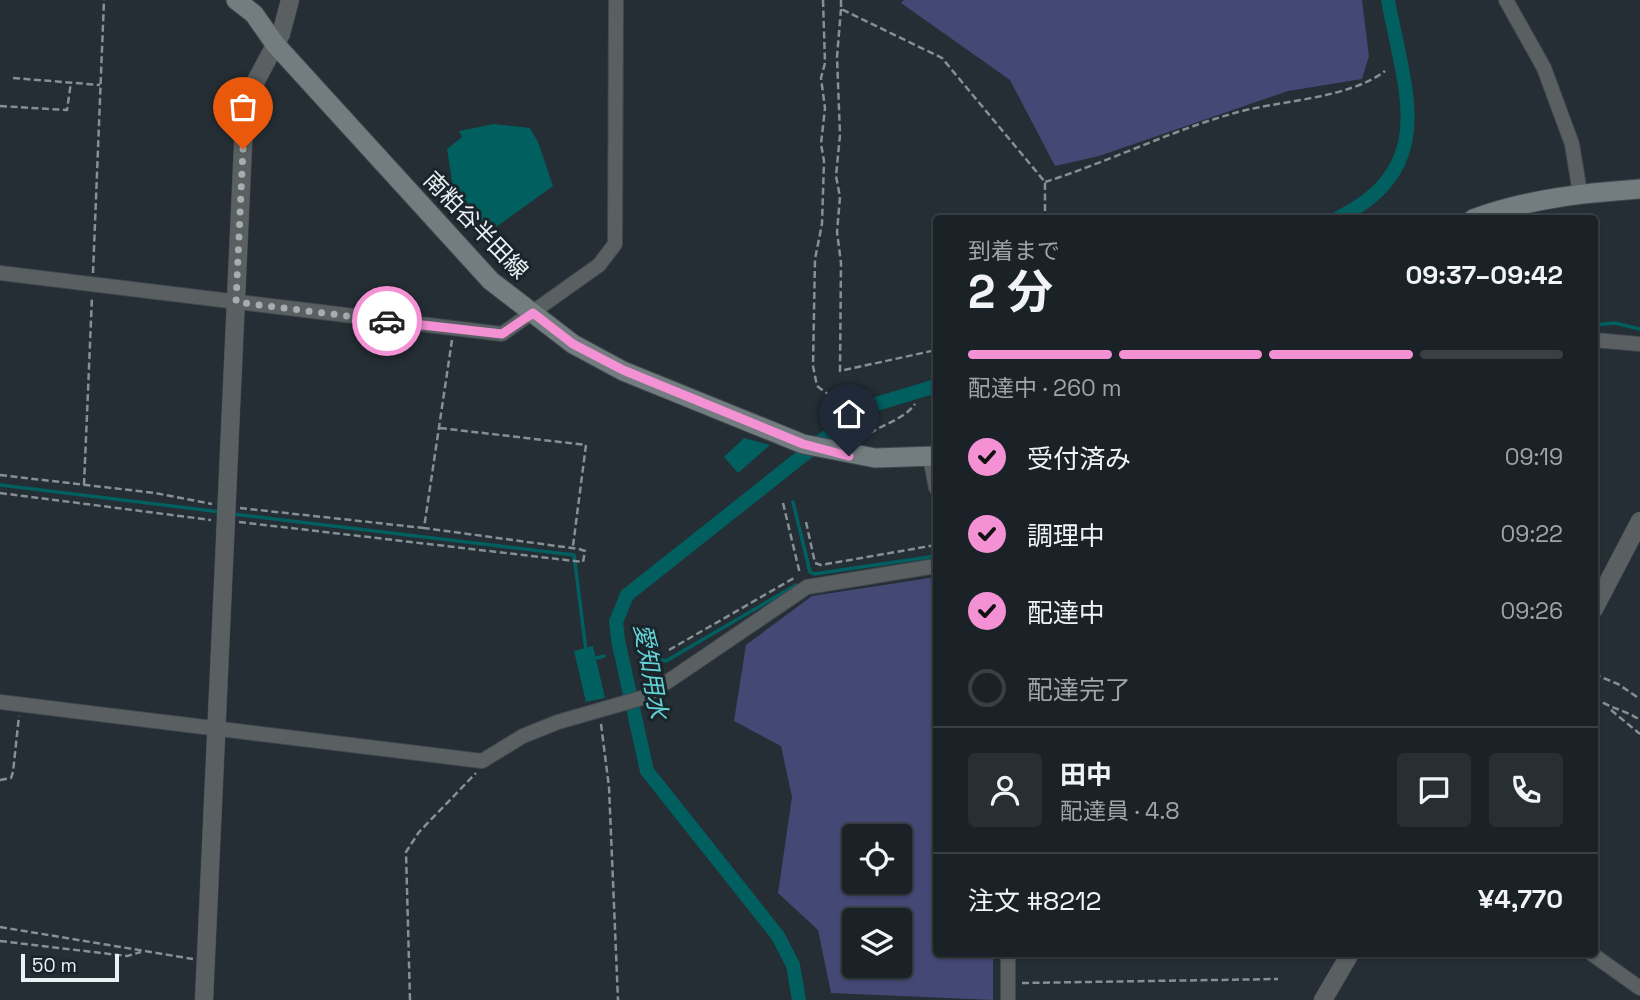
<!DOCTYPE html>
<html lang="ja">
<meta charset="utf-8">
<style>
body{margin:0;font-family:"Space Grotesk","Noto Sans JP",sans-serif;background:#282f33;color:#f1f3f6;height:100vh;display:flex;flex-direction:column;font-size:26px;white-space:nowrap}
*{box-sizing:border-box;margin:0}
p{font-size:23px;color:#a0a4a7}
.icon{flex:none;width:38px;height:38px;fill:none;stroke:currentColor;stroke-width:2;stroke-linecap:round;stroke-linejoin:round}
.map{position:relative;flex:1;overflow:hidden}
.side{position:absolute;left:933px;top:215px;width:665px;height:742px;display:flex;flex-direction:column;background:#1b2227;border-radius:7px;box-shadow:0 2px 5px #0004,0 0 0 2px #393f44}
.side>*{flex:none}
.controls{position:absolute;left:842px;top:824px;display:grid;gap:14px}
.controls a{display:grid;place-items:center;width:70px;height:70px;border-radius:7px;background:#1b2227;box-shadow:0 2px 5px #0004,0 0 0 2px #393f44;font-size:35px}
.scale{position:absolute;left:21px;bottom:18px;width:98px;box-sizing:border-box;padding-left:7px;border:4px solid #ebf2f6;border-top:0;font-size:19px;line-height:24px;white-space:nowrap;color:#ebf2f6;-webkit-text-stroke:5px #1a242a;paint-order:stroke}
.pin{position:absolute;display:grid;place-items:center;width:60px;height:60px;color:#fff;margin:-72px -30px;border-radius:50% 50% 50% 0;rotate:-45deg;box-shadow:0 0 7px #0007}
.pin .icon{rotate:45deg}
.courier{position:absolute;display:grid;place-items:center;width:70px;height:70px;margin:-35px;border:5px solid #f491d4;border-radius:50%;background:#fff;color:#222;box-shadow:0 2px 9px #0007}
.head em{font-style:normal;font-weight:700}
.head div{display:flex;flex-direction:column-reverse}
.head{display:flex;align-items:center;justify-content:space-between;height:119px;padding:0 35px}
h1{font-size:46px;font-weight:700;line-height:52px}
.bar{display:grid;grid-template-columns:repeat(4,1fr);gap:10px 7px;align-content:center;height:84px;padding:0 35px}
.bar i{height:9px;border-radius:5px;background:#393f44}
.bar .on{background:#f491d4}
.bar p{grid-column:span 4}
.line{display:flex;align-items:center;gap:18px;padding:0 35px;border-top:2px solid #393f44}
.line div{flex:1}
.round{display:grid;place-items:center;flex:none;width:74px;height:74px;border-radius:7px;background:#282f33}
ol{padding:0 35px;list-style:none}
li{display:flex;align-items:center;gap:21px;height:77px}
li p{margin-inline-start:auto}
li .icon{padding:7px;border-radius:50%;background:#f491d4;color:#111;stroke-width:4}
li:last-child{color:#a0a4a7}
li i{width:38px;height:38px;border:4px solid #393f44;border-radius:50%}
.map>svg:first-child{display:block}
.green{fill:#444874;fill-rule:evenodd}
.water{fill:#025f60}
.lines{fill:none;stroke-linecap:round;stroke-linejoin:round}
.stream{stroke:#025f60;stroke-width:3.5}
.canal{stroke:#025f60;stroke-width:14}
.minor-casing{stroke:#40494f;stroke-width:16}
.tertiary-casing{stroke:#40494f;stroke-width:19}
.secondary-casing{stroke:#40494f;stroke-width:21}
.path{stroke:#868f94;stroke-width:2.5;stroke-dasharray:7 3.5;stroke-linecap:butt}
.minor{stroke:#5a6062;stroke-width:14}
.tertiary{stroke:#5a6062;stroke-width:18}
.secondary{stroke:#737d7f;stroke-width:19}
.done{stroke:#a5adb2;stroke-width:7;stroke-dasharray:0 12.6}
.route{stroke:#f491d4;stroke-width:9}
.labels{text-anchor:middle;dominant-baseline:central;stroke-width:6;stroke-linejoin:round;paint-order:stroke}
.street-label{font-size:23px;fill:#ebf2f6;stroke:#1a242a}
.water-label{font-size:24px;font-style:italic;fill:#62d5d7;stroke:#1a242a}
</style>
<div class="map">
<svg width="1640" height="1000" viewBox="0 0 1640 1000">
<rect width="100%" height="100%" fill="#242e34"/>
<path class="green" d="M904 0H1362L1369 56 1362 79 1288 91 1099 156 1055 166 1010 80 901 3Z
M936 577V954H993V1000L831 993 818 930 778 893 792 797 781 746 734 721 746 645 812 596ZM854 836H900V882H854ZM854 920H900V966H854Z"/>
<path class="water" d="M494 124 530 128 538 142 553 186 482 237 456 207 447 149 462 137 459 131Z
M744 438 770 445 738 473 724 457Z
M593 646 605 698 586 702 574 651Z"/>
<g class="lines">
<path class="stream" d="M1594 325 1615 323 1640 329
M0 485 221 512
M793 502 810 572 814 574 936 556
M233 514 574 555 586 651
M647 647 655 648 659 659 666 661 796 585
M593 659 604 656"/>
<path class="canal" d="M1336 219C1440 168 1405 93 1388 0
M799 1000 793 965 778 936 647 771 618 640 616 622 627 595 863 408 936 386"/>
<g class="minor-casing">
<path id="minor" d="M1506 0 1544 68 1572 144 1580 193
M0 273 502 334 599 265 615 244 616 0
M1594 340 1640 344
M930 457 936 488
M0 702 482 761 523 736 558 722 645 697 807 587 936 566
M1008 954V1000
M1592 954 1640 988"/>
</g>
<g class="tertiary-casing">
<path id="tertiary" d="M1594 609 1640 521
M204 1000 244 124 250 92 281 34 290 0
M1323 1000 1350 954"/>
</g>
<g class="secondary-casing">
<path id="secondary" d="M236 0 254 14 275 44 491 281 573 344 623 371 803 444 875 458 936 456
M1473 219C1527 199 1583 193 1640 189"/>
</g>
<path class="path" d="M823 0 825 63 821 78 825 108 821 144 824 161 822 224 815 259 813 366 817 386 833 398 839 409
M841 0V9L942 58 1045 182V219
M841 9 837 57 840 135 836 176 840 197 837 232 841 263 840 371 936 350
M13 78 100 85
M0 106 67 110 71 82
M1045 182C1108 162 1168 132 1231 114 1277 100 1347 100 1385 71
M93 273 104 0
M440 428 586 445 573 546
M862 440C878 424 902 422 915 404
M0 475 155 493 212 504
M84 485 92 297
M0 493 211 520
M783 503 800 574
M240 508 424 528
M239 522 583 562 585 551 579 549 424 528 452 340
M806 522 815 563 821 565 936 545
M669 650 794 578
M1594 674 1618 684 1640 699
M1594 697C1610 709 1624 709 1640 720
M1611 710 1640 734
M601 724 609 787 618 1000
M0 780 11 778 13 772 19 716
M0 927 193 959
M0 941 127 956 141 952
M1022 983 1278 979
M410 1000 406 852 419 832 476 773"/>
<use href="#minor" class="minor"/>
<use href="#tertiary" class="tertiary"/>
<use href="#secondary" class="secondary"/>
</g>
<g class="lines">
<path class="done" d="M243 149 236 302 387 321"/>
<path class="route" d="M387 321 502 334 533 313 573 344 623 370 803 444 849 456"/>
</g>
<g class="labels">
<g class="street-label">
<text transform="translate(476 225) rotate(46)">南粕谷半田線</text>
</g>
<g class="water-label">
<text transform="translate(651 671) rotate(80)">愛知用水</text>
</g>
</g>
</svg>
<div class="controls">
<a><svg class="icon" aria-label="locate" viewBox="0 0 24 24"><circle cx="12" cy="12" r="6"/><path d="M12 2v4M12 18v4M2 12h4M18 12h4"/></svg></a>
<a><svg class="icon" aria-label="layers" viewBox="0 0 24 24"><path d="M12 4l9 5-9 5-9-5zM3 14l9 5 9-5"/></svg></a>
</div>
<div class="scale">50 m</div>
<div class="pin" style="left:243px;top:149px;background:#ea580c"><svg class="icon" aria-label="bag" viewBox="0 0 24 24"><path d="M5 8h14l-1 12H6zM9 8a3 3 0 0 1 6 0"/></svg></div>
<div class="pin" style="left:849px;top:456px;background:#1f2937"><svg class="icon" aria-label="home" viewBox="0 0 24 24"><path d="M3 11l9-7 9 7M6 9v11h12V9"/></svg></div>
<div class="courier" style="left:387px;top:321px"><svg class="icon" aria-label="car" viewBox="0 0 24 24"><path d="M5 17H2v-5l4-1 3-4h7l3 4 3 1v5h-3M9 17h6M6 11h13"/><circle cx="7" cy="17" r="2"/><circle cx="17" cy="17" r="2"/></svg></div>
<section class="side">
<div class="head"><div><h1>2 分</h1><p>到着まで</p></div><em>09:37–09:42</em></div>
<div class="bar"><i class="on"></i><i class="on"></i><i class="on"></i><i></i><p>配達中 · 260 m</p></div>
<ol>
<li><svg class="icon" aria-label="check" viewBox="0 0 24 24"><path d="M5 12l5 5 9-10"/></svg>受付済み<p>09:19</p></li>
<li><svg class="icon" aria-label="check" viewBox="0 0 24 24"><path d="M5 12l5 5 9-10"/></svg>調理中<p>09:22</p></li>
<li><svg class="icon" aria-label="check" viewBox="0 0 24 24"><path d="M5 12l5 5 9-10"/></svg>配達中<p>09:26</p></li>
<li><i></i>配達完了</li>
</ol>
<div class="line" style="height:126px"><a class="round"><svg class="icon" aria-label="person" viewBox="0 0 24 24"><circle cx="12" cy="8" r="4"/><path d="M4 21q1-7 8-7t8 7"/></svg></a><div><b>田中</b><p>配達員 · 4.8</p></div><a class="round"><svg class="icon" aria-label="chat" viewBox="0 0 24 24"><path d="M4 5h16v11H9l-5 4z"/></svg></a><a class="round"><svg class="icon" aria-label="phone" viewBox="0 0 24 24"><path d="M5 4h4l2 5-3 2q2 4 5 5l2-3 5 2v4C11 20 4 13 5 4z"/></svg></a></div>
<div class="line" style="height:91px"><div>注文 #8212</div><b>¥4,770</b></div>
</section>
</div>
